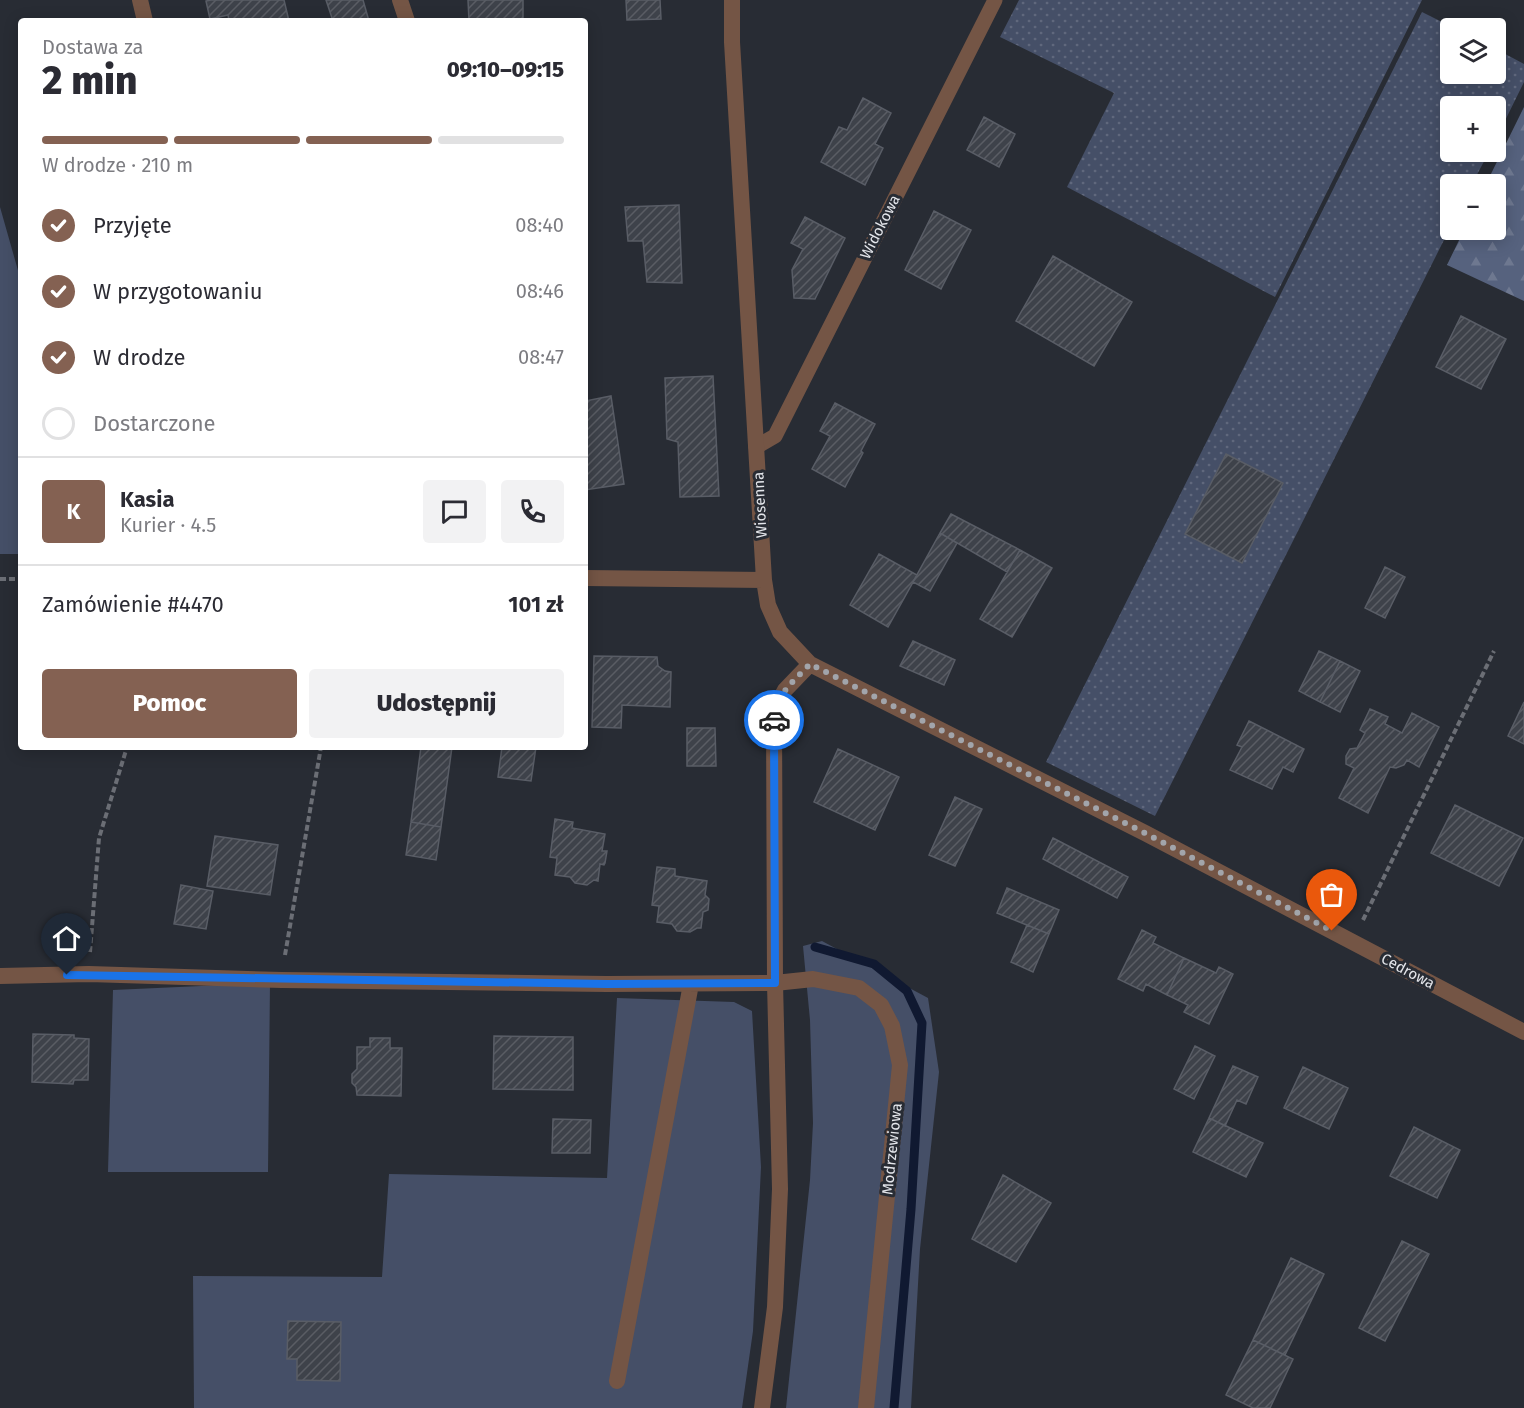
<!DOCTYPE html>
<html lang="pl">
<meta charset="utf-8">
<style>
body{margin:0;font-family:"Fira Sans",sans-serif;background:#f2f2f3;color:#2b2b33;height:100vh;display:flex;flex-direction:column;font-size:22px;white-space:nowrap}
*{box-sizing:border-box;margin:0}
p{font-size:20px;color:#7c7c81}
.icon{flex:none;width:33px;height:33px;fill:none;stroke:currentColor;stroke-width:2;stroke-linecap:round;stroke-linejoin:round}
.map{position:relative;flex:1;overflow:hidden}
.panel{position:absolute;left:18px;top:18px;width:570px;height:732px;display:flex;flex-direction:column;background:#fff;border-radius:6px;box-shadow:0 3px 15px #0003}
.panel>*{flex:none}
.tools{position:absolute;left:1440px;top:18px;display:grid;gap:12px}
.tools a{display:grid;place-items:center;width:66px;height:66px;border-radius:6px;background:#fff;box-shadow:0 3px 15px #0003;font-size:30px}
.pin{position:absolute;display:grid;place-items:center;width:51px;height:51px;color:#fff;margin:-62px -26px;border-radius:50% 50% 50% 0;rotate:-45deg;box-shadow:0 0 6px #0007}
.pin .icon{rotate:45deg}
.courier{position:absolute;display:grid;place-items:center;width:60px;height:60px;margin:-30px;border:4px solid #1a73e8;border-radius:50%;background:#fff;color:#222;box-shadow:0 2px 8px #0007}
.headline em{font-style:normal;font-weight:800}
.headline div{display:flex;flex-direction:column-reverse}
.headline{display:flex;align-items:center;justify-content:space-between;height:102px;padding:0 24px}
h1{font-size:39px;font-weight:800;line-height:45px}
.bar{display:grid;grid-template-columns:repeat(4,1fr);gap:9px 6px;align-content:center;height:72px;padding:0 24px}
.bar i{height:8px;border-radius:4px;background:#e1e1e2}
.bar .selected{background:#846152}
.bar p{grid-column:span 4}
.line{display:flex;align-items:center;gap:15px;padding:0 24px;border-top:2px solid #e1e1e2}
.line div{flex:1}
.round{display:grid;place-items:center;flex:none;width:63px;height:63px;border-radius:6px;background:#f2f2f3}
ol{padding:0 24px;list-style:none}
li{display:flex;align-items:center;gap:18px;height:66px}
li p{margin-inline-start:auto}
li .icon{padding:6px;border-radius:50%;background:#846152;color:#fff;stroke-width:4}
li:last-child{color:#7c7c81}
li i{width:33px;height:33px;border:3px solid #e1e1e2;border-radius:50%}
.cta{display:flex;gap:12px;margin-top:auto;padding:12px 24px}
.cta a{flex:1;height:69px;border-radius:6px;background:#846152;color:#fff;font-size:24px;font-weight:800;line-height:69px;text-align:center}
.cta a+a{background:#f2f2f3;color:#2b2b33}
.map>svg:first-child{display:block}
.grass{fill:#454f67}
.forest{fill:url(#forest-firs)}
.park{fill:url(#park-dots)}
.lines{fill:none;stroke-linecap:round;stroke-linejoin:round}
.stream{stroke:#101931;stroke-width:9}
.building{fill:url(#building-hatch);stroke:#595d66;stroke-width:1.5}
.path{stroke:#6b6e75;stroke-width:4;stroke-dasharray:6 3;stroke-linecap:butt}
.service{stroke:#745545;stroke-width:15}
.minor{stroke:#745545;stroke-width:16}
.done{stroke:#a2a5ab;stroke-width:6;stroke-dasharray:0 10.8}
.route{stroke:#1a73e8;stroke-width:8}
.labels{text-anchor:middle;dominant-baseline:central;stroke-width:6;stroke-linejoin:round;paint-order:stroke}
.street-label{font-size:15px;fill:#e4e6eb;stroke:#282c34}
</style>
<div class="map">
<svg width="1524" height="1408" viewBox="0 0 1524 1408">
<defs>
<pattern id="forest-firs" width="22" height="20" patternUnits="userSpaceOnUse" patternTransform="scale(1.5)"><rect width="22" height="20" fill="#56627e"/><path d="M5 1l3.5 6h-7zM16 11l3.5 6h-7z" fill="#6e7890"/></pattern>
<pattern id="park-dots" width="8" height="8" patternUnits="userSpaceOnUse" patternTransform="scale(1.5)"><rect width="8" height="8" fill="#454f67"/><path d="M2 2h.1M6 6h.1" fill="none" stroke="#60687d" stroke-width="1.8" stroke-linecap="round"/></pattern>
<pattern id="building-hatch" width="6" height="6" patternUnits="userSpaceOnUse" patternTransform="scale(1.5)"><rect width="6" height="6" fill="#3e424a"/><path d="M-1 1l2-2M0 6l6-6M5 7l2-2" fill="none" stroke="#5a5d64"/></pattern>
</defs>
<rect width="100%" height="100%" fill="#282c34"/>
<path class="grass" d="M0 207 21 281V554H0Z
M822 941 928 998 939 1072 920 1249 911 1408H786L810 1180 813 1123 810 1020 803 946Z
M270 983 268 1172H108L113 990Z
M617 998 734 1002 752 1011 761 1167 753 1331 742 1408H194L193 1276 382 1277 389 1174 607 1178Z"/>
<path class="forest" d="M1524 107V301L1447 265 1464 230H1496V184H1486Z"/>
<path class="park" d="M1019 0H1422L1275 297 1067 187 1114 93 1000 37Z
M1422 12 1454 28H1450V74H1496V49L1524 64V82L1496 139V106H1450V152H1489L1472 184H1450V228L1155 816 1046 762Z"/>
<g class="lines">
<path class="stream" d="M815 947 874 964 907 991 922 1023 911 1209 894 1408"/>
</g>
<path class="building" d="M211 0H284L289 21H229L228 15 210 19 206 1Z
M326 0H363L369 21H333Z
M468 0H523V21H469Z
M626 0H660L661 19 627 20Z
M863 98 891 113 875 144 883 148 865 185 821 162 839 127 847 130Z
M984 117 1015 134 999 167 967 150Z
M679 205 682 283 647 282 643 241H628L625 207Z
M934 211 971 230 941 289 905 270Z
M805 217 845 238 815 299 794 298 792 270 803 249 791 243Z
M1053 256 1132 302 1094 366 1016 321Z
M1461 316 1506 339 1481 389 1436 367Z
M713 376 719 496 680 497 678 442 667 439 665 378Z
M611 396 624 484 585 490V401Z
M835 403 875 424 861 451 863 453 845 487 812 469 830 436 820 431Z
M1226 454 1283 483 1242 563 1185 534Z
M951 514 1020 550 1007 572 940 533Z
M940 533 957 543 930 591 913 582Z
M1020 550 1052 568 1012 637 980 619Z
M879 554 917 575 888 627 850 605Z
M1385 567 1405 577 1385 618 1365 608Z
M913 641 955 660 944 685 900 666Z
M1319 651 1340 661 1320 702 1299 691Z
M594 656 657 657 658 666 665 671 671 672 670 707 622 705 621 728 592 727Z
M1340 661 1360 671 1340 712 1320 702Z
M1524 702V744L1508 736Z
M1370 709 1388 717 1385 724 1402 733 1412 713 1439 727 1419 767 1407 760 1404 765 1396 768 1390 767 1368 813 1339 798 1354 768 1346 764V756L1350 749 1357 748 1365 733 1360 730Z
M1249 721 1304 749 1293 772 1283 767 1272 789 1230 770 1242 747 1237 745Z
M687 728H715L716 766H687Z
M421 747H452L441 827 411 822Z
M502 747H536L531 781 498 777Z
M838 749 899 777 875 830 814 802Z
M955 797 982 809 955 866 929 855Z
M1455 805 1523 838 1499 886 1431 853Z
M555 819 573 822 572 828 605 834 602 851H607L605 863 604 865 600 864 598 881 594 880 587 885 575 883 570 877 555 875 557 858 550 857Z
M411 822 441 827 436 860 406 855Z
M215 836 278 845 270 895 207 886Z
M1053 838 1128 877 1117 898 1043 859Z
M657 867 675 869V876L707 881 705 895 709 899 708 910 703 912 701 928H697L690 932 677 931 672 924 657 922 659 906 652 905Z
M181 885 213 891 206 929 174 924Z
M1007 888 1059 910 1049 934 997 913Z
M1027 925 1049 934 1033 972 1011 962Z
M1142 930 1156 937 1153 943 1184 958 1167 995 1146 984 1143 991 1118 979Z
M1184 958 1216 973 1219 967 1233 974 1209 1024 1184 1012 1188 1005 1167 995Z
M33 1034 74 1035V1038L89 1039 88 1080H74L73 1084 32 1082Z
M494 1036 573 1037V1090L493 1089Z
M370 1038H390V1048H402L401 1096 357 1095 356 1087 352 1083V1074L357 1069V1047H370Z
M1195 1046 1215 1056 1194 1099 1174 1089Z
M1233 1066 1258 1077 1246 1104 1237 1100 1225 1126 1209 1118Z
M1303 1067 1348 1088 1329 1129 1284 1108Z
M1209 1118 1263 1143 1246 1177 1193 1152Z
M553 1119 591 1120 590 1153H552Z
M1414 1127 1460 1150 1437 1198 1390 1176Z
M1003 1175 1051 1203 1016 1262 972 1239Z
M1402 1241 1429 1254 1385 1341 1359 1328Z
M1291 1258 1324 1274 1285 1355 1253 1340Z
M288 1321 341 1322 340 1381 297 1380V1359H287Z
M1253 1340 1293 1359 1270 1408H1253L1226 1395Z"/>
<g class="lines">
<path class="path" d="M0 579H21
M1363 920 1494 651
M90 952 99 838 127 747
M285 955 321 747"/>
<path class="service" d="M756 447 775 436 995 0"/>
<path class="minor" d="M140 0 145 21
M400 0 407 21
M732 0V42L764 580 768 605 780 632 810 664 1145 833 1524 1032
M585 578 764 580
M0 976 89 974 282 980 607 984 775 983 813 979 859 988 881 1005 892 1026 900 1065 866 1408
M617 1381 691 984
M762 1408 775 1307 780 1189 775 983 774 710 785 690 810 664"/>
</g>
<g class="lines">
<path class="done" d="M774 720C774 696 795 680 810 664L1145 833 1332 931"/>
<path class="route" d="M67 975 607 984 775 983 774 720"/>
</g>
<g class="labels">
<g class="street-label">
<text transform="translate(880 227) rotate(-63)">Widokowa</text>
<text transform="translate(760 505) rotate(-93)">Wiosenna</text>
<text transform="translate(1408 971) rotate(28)">Cedrowa</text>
<text transform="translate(892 1149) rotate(-84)">Modrzewiowa</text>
</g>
</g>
</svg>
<div class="tools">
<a><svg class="icon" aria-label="layers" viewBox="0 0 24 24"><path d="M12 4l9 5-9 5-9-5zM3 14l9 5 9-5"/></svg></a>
<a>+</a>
<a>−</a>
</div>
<div class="pin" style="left:1332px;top:931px;background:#ea580c"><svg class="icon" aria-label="bag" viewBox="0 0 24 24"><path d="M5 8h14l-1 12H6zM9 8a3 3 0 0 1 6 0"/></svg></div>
<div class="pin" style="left:67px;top:975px;background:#1f2937"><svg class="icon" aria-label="home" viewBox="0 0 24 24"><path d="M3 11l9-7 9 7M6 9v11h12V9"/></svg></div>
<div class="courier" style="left:774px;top:720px"><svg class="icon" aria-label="car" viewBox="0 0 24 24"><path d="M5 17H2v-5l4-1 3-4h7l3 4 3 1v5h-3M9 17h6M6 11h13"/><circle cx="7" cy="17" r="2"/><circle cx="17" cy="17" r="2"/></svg></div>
<section class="panel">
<div class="headline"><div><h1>2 min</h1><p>Dostawa za</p></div><em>09:10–09:15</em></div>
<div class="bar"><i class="selected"></i><i class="selected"></i><i class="selected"></i><i></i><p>W drodze · 210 m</p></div>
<ol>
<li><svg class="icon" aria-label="check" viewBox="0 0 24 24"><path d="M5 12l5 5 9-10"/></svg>Przyjęte<p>08:40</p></li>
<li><svg class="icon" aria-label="check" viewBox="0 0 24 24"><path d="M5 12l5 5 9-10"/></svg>W przygotowaniu<p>08:46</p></li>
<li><svg class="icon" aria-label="check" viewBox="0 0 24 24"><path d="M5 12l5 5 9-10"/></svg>W drodze<p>08:47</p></li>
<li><i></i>Dostarczone</li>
</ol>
<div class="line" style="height:108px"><b class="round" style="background:#846152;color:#fff">K</b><div><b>Kasia</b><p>Kurier · 4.5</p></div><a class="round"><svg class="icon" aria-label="chat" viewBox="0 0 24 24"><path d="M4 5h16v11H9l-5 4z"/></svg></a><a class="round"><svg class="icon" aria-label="phone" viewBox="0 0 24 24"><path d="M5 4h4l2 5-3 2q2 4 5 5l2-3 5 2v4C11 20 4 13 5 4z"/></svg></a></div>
<div class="line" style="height:78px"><div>Zamówienie #4470</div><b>101 zł</b></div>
<div class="cta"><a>Pomoc</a><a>Udostępnij</a></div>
</section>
</div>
